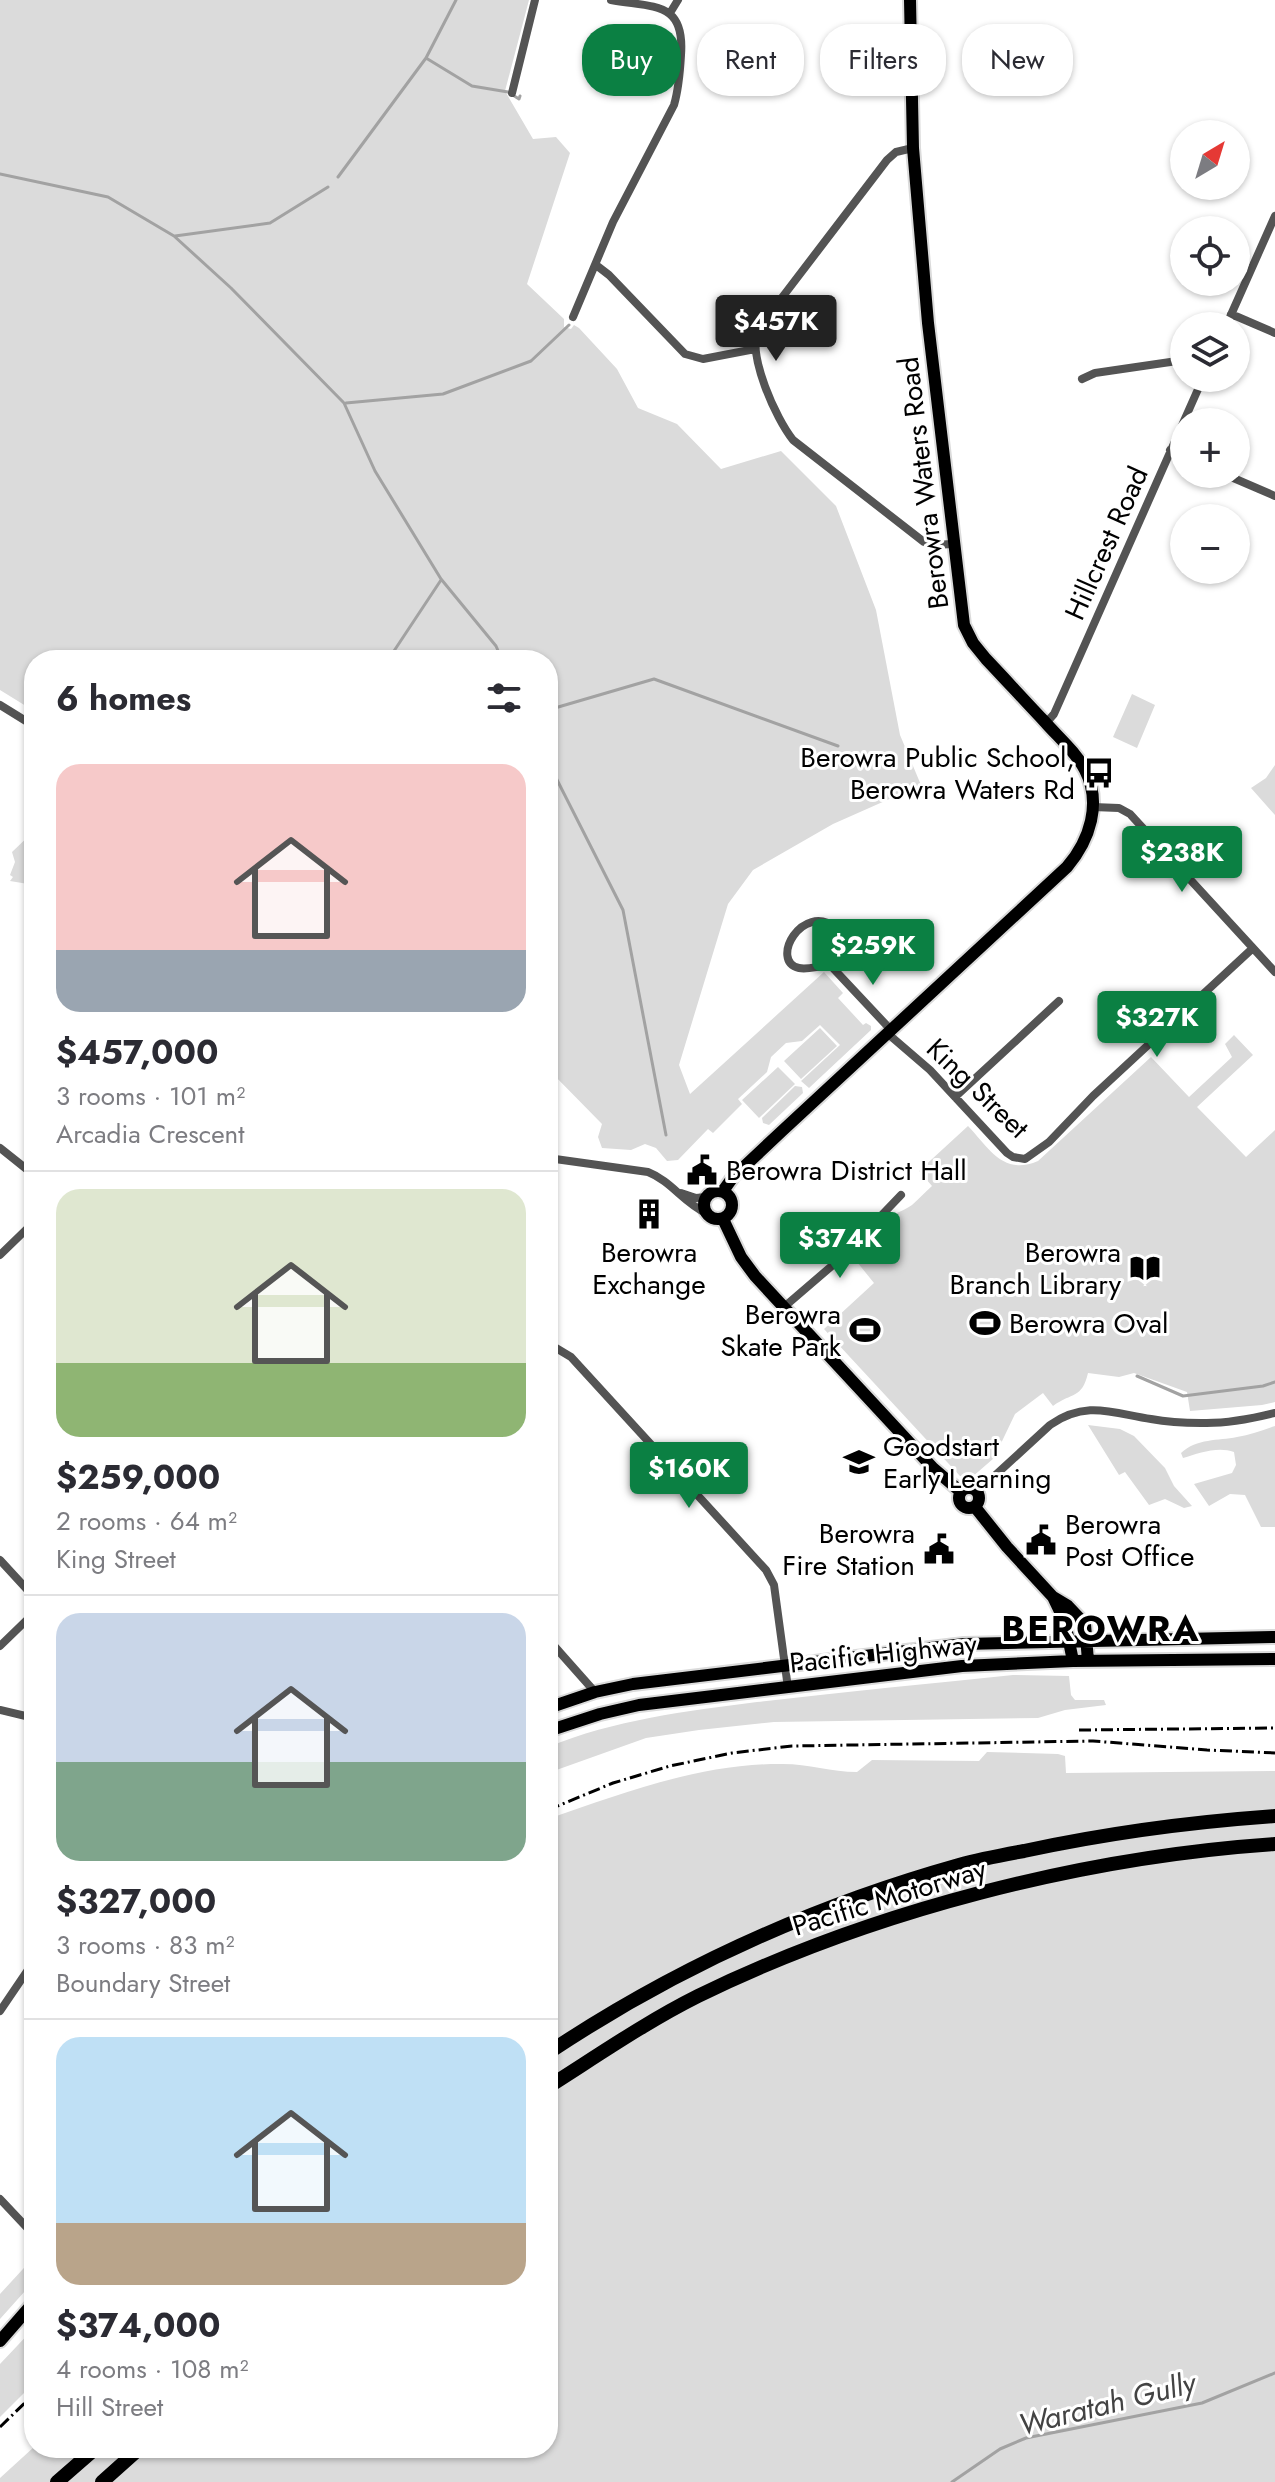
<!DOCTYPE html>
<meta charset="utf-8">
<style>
:root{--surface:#fff;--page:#f2f2f3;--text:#2b2b33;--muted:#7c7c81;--line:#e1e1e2;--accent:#0b8043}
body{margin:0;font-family:Jost,sans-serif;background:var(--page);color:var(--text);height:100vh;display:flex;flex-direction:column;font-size:30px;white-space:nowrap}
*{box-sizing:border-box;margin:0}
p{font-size:26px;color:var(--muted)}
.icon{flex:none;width:44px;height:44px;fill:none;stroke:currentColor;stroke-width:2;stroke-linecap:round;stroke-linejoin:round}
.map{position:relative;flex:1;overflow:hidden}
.panel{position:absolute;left:24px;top:650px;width:534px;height:1808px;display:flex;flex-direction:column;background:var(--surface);border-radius:32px;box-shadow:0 2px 6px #0004}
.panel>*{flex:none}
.hud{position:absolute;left:582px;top:24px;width:572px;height:72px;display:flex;gap:16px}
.needle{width:52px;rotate:38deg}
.tools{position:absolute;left:1170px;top:120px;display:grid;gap:16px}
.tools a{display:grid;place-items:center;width:80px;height:80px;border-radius:50%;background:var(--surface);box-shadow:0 2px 6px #0004;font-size:40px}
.price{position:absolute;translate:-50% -68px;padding:0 18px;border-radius:8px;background:var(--accent);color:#fff;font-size:26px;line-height:52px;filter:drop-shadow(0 2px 4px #0008)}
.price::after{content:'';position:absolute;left:50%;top:48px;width:24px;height:18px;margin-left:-12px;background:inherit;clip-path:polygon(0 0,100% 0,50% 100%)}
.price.on{background:#222;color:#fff}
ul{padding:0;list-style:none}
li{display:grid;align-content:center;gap:16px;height:424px;padding:0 32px}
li+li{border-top:2px solid var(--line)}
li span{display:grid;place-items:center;height:248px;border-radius:24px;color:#555}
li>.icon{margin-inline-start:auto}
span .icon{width:144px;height:144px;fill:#fffc;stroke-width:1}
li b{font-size:34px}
h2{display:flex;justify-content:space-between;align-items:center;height:96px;padding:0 32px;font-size:34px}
.chip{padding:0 28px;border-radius:32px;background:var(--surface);box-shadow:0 2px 6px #0004;font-size:28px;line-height:72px}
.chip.on{background:var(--accent);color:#fff}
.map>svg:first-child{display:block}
.green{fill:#dbdbdb}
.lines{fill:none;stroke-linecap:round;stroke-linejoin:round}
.stream{stroke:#a2a2a2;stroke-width:3}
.primary-casing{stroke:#dbdbdb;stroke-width:16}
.highway-casing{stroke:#dbdbdb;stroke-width:18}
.street{stroke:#545454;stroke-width:8}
.primary{stroke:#000;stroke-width:12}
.highway{stroke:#000;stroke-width:14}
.rail{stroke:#000;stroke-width:3;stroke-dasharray:12 4 2 4;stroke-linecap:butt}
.labels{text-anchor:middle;stroke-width:6;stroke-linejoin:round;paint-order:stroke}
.street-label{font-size:28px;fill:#000;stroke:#fff}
.poi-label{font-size:28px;fill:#000;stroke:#fff;text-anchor:end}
.water-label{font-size:30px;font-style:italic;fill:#434343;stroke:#fff}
.district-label{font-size:36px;font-weight:bold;letter-spacing:2px;fill:#000;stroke:#fff}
</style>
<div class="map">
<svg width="1275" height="2482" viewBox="0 0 1275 2482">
<rect width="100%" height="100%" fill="#fff"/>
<path class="green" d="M0,0H529L505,91L533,139L556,137L570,153L527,284L564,319V327L571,329L574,325L579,328L617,369L638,408L677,424L721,469L781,451L836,506L876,610L900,735L921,785L833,824L753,870L728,904L679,1065L690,1094L824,972L843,993L838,998L863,1025L866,1023L871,1026V1030L809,1088L801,1081L840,1045L820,1025L802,1041L786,1043L771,1057L767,1072L738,1099L742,1104L713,1133L708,1129L678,1160L667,1161L656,1148L645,1144L631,1150L602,1148L598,1137L602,1124L548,1069V660H34V711L0,690Z
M1132,694L1155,705L1137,748L1113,737Z
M1275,765V815L1251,788L1266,778Z
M34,831V885L10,881L13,877L10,875L15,862L12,852Z
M820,1028L837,1046L801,1079L784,1061Z
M1234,1035L1253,1055L1197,1107L1246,1157L1275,1130V1402L1262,1405L1190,1411L1187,1392L1134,1373L1119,1377L1088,1373C1082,1399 1072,1392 1053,1406L1043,1393L1015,1414L994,1458L971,1478L960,1476L824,1329L874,1283L857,1262L874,1245C872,1214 892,1219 912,1205C919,1199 925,1192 932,1186L919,1171L968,1126C989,1148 1003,1176 1038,1161L1151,1057L1189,1097L1232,1057L1225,1044Z
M778,1067L795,1084L759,1118L742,1100Z
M795,1086L802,1087L803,1093L769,1125L763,1123L762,1118Z
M1088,1425L1120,1429L1134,1436L1165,1468L1174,1486L1192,1506L1184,1508L1165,1499L1149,1505L1125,1472L1119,1475Z
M1275,1426V1527H1261L1245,1495L1230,1494L1209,1506L1194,1484L1232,1473L1236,1465L1234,1452C1218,1446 1199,1453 1183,1458L1181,1453C1197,1438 1218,1441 1237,1437C1250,1435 1263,1430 1275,1426Z
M1013,1675L1069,1676L1071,1695L1075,1700H1104L1106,1705L1065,1710L1038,1718L774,1722L699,1730L646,1738L548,1773V1747C614,1720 686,1711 757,1702C842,1692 928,1684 1013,1675Z
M987,1752L1058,1754L1065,1756L1066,1773L1275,1771V2482H0V2478L34,2447L548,2448V1819C623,1793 702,1763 783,1764C808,1764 832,1772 857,1772L872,1760L979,1761Z
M34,2257V2281L0,2319V2294Z
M34,2328V2383L0,2417V2364Z"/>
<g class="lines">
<path class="stream" d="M426,58L472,86L508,92L519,99L520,96
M0,174L108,197L174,236L231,288L344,403L375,471L441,579L496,646L502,660
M338,177L426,58L456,0
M175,236L270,223L328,187
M346,403L443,394L531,361L569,325
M388,660L441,580
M548,710L654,679L838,746
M548,762L623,910L666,1135
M1137,1376L1183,1396L1263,1386L1275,1382
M952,2482L1000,2449L1026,2438L1202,2403L1275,2373"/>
<g class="primary-casing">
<path id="primary" d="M704 1205a14 14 0 1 1 28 0a14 14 0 1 1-28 0Z
M723,1191L733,1177L782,1131L1067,867C1090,840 1102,803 1085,770C1076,752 1058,737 1045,722C1025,701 1006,680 986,659L973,643L964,625L928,323L913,148L910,0
M723,1219L741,1257L755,1276L933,1468L961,1492
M959 1498a10 10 0 1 1 20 0a10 10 0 1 1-20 0Z
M975,1507L1007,1547L1053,1597L1068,1606L1085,1624L1088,1661
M1053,1597L1065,1622L1073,1661
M548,1708L595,1692L633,1684L964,1644L1275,1637
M548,1731L600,1714L639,1705L962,1666L1073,1661L1275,1659
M0,2341L34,2302"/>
</g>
<g class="highway-casing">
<path id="highway" d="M548,2053C674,1969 813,1906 959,1865C980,1859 1002,1855 1024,1851C1107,1833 1190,1822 1275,1816
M548,2087C597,2056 646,2022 698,1996C872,1911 1082,1857 1275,1844
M57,2482L96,2448
M102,2482L140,2448"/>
</g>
<path class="street" d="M670,13L678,0
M512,93L535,0
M913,148L896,152L887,160L758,329C747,355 776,419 793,440L924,542L933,545L953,544
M596,265L609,275L685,354L703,359L755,349
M1231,314L1275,333
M573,317L613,222L674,105C679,88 680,72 681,55C685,1 654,8 611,0
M1226,326L1275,216
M1082,379L1095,373L1184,360
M1170,450L1184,456
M1224,474L1275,496
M0,705L34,726
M1046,723L1054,714L1203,378
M1093,807L1119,808L1130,814L1275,972
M831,966C821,965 809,970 799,968C769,962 802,901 836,928C842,940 830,952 831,966L891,1030
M887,1033L930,1070L1007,1153L1013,1157L1025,1159L1049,1142L1093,1096L1253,948
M955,1097L1059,1001
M0,1148L34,1175
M548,1158L648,1172C671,1181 684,1203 706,1213
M681,1193L696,1198L706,1197
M0,1255L34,1222
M784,1307L855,1246L865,1242L878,1219L901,1195
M548,1347L556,1348L571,1357L766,1570L774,1585L788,1688
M977,1492L1050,1425C1086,1400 1112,1413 1151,1419C1167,1422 1185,1423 1201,1423C1227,1424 1251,1419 1275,1413
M0,1560L34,1597
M548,1639L595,1692
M0,1646L34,1613
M0,1710L34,1718
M0,2011L34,1961
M0,2199L33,2234"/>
<use href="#primary" class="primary"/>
<use href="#highway" class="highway"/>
<path class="rail" d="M1079,1730L1275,1728
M548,1810L613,1783L670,1766L732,1753L792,1746L1093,1741L1207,1750L1275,1753
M0,2427L34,2394"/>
</g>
<defs>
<g id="bus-bare" transform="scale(2.4)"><path d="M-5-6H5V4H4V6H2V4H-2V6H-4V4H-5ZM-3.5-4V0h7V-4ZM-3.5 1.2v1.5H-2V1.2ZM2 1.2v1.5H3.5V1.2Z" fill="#000" stroke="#fff" stroke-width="2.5" paint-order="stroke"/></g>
<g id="civic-bare" transform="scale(2.4)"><path d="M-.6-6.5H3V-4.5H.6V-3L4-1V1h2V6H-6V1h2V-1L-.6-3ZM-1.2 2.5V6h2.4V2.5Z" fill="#000" stroke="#fff" stroke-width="2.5" paint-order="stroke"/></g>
<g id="building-bare" transform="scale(2.4)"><path d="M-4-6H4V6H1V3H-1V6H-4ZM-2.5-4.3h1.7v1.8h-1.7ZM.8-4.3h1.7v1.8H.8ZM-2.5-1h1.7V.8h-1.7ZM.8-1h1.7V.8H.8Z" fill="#000" stroke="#fff" stroke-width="2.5" paint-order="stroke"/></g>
<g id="library-bare" transform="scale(2.4)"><path d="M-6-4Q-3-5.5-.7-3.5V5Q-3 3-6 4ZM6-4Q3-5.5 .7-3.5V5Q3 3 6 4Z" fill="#000" stroke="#fff" stroke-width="2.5" paint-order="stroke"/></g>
<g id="stadium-bare" transform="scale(2.4)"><path d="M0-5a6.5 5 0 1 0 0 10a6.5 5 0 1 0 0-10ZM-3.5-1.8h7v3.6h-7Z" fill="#000" stroke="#fff" stroke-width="2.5" paint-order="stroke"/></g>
<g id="school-bare" transform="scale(2.4)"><path d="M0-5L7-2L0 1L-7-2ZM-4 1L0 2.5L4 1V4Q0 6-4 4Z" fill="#000" stroke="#fff" stroke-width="2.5" paint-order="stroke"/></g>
</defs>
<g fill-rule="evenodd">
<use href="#bus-bare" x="1099" y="773"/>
<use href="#civic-bare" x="702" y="1170"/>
<use href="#building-bare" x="649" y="1214"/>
<use href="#library-bare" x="1145" y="1268"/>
<use href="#stadium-bare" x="985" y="1323"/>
<use href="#stadium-bare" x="865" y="1330"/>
<use href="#school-bare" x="859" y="1462"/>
<use href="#civic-bare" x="1041" y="1540"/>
<use href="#civic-bare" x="939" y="1549"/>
</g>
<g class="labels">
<g class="street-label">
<text transform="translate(923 483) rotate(-97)" y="10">Berowra Waters Road</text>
<text transform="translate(1106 543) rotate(-66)" y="10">Hillcrest Road</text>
<text transform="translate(978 1088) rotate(44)" y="10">King Street</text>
<text transform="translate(883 1653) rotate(-6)" y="10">Pacific Highway</text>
<text transform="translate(889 1897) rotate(-17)" y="10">Pacific Motorway</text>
</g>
<g class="poi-label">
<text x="1075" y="767">Berowra Public School,<tspan x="1075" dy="32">Berowra Waters Rd</tspan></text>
<text x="726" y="1180" text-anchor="start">Berowra District Hall</text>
<text x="649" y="1262" text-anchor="middle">Berowra<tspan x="649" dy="32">Exchange</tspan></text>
<text x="1121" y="1262">Berowra<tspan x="1121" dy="32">Branch Library</tspan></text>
<text x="841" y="1324">Berowra<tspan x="841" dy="32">Skate Park</tspan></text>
<text x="1009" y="1333" text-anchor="start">Berowra Oval</text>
<text x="883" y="1456" text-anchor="start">Goodstart<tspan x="883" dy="32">Early Learning</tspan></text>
<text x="1065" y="1534" text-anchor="start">Berowra<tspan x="1065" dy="32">Post Office</tspan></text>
<text x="915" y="1543">Berowra<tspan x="915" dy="32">Fire Station</tspan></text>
</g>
<g class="water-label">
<text transform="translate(1107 2404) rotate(-14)" y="10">Waratah Gully</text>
</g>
<g class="district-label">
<text x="1101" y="1641">BEROWRA</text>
</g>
</g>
</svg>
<div class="tools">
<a><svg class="needle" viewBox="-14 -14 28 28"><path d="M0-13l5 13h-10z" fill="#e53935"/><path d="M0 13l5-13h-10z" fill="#7c7c81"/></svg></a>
<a><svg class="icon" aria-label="locate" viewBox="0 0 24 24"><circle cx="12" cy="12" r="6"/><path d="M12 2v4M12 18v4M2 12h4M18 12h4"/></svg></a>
<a><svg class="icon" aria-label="layers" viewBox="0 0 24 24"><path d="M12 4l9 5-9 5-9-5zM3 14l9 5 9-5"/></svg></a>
<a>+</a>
<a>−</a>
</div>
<b class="price on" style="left:776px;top:363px">$457K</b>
<b class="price" style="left:1182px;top:894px">$238K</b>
<b class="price" style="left:873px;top:987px">$259K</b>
<b class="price" style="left:1157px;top:1059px">$327K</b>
<b class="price" style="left:840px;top:1280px">$374K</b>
<b class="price" style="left:689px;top:1510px">$160K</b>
<div class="hud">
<a class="chip on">Buy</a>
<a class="chip">Rent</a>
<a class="chip">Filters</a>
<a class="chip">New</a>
</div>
<section class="panel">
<h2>6 homes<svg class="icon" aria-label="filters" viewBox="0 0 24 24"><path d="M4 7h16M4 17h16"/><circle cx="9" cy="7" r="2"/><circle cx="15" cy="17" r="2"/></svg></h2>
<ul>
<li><span style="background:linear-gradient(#f6c9c9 75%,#9aa5b1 0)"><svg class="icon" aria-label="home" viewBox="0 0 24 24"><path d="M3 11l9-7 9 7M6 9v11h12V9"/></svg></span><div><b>$457,000</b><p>3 rooms · 101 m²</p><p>Arcadia Crescent</p></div></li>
<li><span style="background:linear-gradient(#dfe7d0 70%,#8fb573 0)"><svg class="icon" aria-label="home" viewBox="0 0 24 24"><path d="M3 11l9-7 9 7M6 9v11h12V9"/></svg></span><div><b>$259,000</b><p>2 rooms · 64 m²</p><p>King Street</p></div></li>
<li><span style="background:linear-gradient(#c9d6e8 60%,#7fa58c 0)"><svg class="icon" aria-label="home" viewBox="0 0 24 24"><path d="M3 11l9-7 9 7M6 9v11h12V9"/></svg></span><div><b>$327,000</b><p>3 rooms · 83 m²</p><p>Boundary Street</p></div></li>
<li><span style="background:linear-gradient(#bfe0f5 75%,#b9a48a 0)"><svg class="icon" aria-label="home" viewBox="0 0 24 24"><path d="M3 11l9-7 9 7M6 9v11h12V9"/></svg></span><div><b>$374,000</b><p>4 rooms · 108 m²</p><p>Hill Street</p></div></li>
</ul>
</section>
</div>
